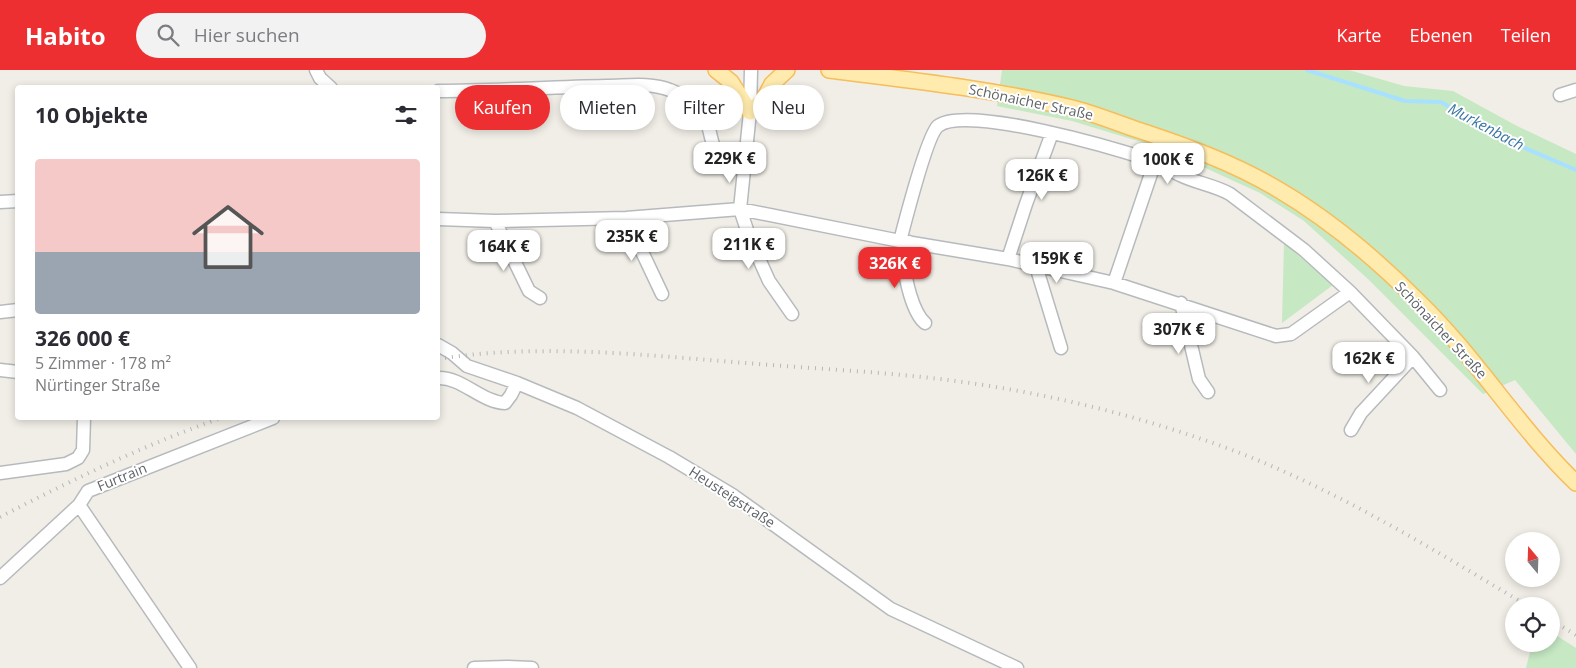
<!DOCTYPE html>
<html lang="de">
<meta charset="utf-8">
<style>
:root{--surface:#fff;--page:#f2f2f3;--text:#2b2b33;--muted:#7c7c81;--accent:#ee2f31}
body{margin:0;font-family:"Open Sans",sans-serif;background:var(--page);color:var(--text);height:100vh;display:flex;flex-direction:column;font-size:19px;white-space:nowrap}
*{box-sizing:border-box;margin:0}
p{font-size:16px;color:var(--muted)}
.icon{flex:none;width:28px;height:28px;fill:none;stroke:currentColor;stroke-width:2;stroke-linecap:round;stroke-linejoin:round}
.map{position:relative;flex:1;overflow:hidden}
.panel{position:absolute;left:15px;top:15px;width:425px;height:335px;display:flex;flex-direction:column;background:var(--surface);border-radius:5px;box-shadow:0 2px 8px #0003}
.panel>*{flex:none}
.guide{position:absolute;left:455px;top:15px;width:475px;height:45px;display:flex;gap:10px}
.needle{width:32px;rotate:341deg}
.buttons{position:absolute;left:1505px;top:462px;display:grid;gap:10px}
.buttons a{display:grid;place-items:center;width:55px;height:55px;border-radius:50%;background:var(--surface);box-shadow:0 2px 8px #0003;font-size:25px}
.price{position:absolute;translate:-50% -42px;padding:0 11px;border-radius:10px;background:#fff;color:#222;font-size:16px;line-height:32px;filter:drop-shadow(0 1px 2px #0008)}
.price::after{content:'';position:absolute;left:50%;top:30px;width:15px;height:11px;margin-left:-8px;background:inherit;clip-path:polygon(0 0,100% 0,50% 100%)}
.price.current{background:var(--accent);color:#fff}
ul{padding:0;list-style:none}
li{display:grid;align-content:center;gap:10px;height:265px;padding:0 20px}
li span{display:grid;place-items:center;height:155px;border-radius:5px;color:#555}
li>.icon{margin-inline-start:auto}
span .icon{width:90px;height:90px;fill:#fffc;stroke-width:1}
li b{font-size:21px}
h2{display:flex;justify-content:space-between;align-items:center;height:60px;padding:0 20px;font-size:21px}
.tag{padding:0 18px;border-radius:22px;background:var(--surface);box-shadow:0 2px 8px #0003;font-size:18px;line-height:45px}
.tag.current{background:var(--accent);color:#fff}
header{display:flex;align-items:center;gap:30px;box-sizing:border-box;height:70px;padding:0 25px;background:var(--accent);color:#fff}
header strong{font-size:24px}
nav{display:flex;gap:28px;margin-inline-start:auto;font-size:18px}
.search{width:350px;height:45px;background:var(--page);display:flex;align-items:center;gap:12px;box-sizing:border-box;padding:0 18px;border-radius:28px;color:var(--muted);font-size:19px}
.map>svg:first-child{display:block}
.green{fill:#c6e8c3}
.lines{fill:none;stroke-linecap:round;stroke-linejoin:round}
.stream{stroke:#a8e1ff;stroke-width:4}
.minor-casing{stroke:#b7babd;stroke-width:15}
.major-casing{stroke:#f6bd5b;stroke-width:18}
.minor{stroke:#fff;stroke-width:12}
.major{stroke:#ffebad;stroke-width:15}
.rail{stroke:#b5b6b7;stroke-width:4;stroke-dasharray:1 6;stroke-linecap:butt}
.labels{text-anchor:middle;stroke-width:4;stroke-linejoin:round;paint-order:stroke}
.street-label{font-size:14px;fill:#5e6367;stroke:#fff}
.water-label{font-size:15px;font-style:italic;fill:#3b77a3;stroke:#fff}
</style>
<header>
<strong>Habito</strong>
<div class="search"><svg class="icon" aria-label="search" viewBox="0 0 24 24"><circle cx="10" cy="10" r="6"/><path d="M15 15l6 6"/></svg>Hier suchen</div>
<nav><a>Karte</a><a>Ebenen</a><a>Teilen</a></nav>
</header>
<div class="map">
<svg width="1576" height="598" viewBox="0 0 1576 598">
<rect width="100%" height="100%" fill="#f1eee7"/>
<path class="green" d="M1002,0H1349L1404,16L1453,21L1517,56L1576,84V384L1515,310L1483,324L1369,210L1304,151L1260,123L1164,79L1072,51L997,36Z
M1284,173L1333,215L1282,253Z
M1551,562L1576,578V598H1526L1532,574H1551Z"/>
<g class="lines">
<path class="stream" d="M1307,0L1405,31L1441,32L1506,70L1576,100"/>
<g class="minor-casing">
<path id="minor" d="M316,0L320,8L331,18
M751,0L750,42L740,139L750,169L769,211L792,244
M438,21C494,21 549,17 606,16C626,16 650,12 670,20C689,27 702,41 709,59C711,66 712,75 716,81C723,92 735,93 746,94
M1560,25L1576,20
M0,132L18,131
M626,148L662,224
M438,149L495,151L626,148L740,139L900,171L1008,189L1114,213L1276,266L1291,264L1350,222
M495,151L529,221L540,228
M900,171C905,152 927,65 938,56C966,34 1117,79 1153,91C1163,94 1171,101 1180,105C1196,113 1214,115 1230,124L1304,180L1350,222L1413,287L1440,320
M909,172C908,179 905,186 905,192C904,208 913,243 925,253
M1008,189L1026,134L1052,63
M1036,196L1061,278
M1114,213L1155,92
M1181,233L1199,309L1208,322
M0,242L18,240
M438,275L452,283L467,296L517,313L577,338L669,387L734,426L891,539L1017,598
M0,300L18,302
M438,308C462,307 481,332 505,333L511,325L517,313
M1351,360L1361,343L1413,287
M0,403L66,394L78,388L83,380L84,348
M79,435L190,598
M0,508L79,435L88,421L273,348
M474,598L507,597L532,598"/>
</g>
<g class="major-casing">
<path id="major" d="M716,0L731,12L750,42L764,29L772,14L787,0
M829,0C910,10 992,19 1072,38C1093,43 1114,52 1135,59C1184,75 1234,93 1279,120C1330,150 1376,189 1418,231C1476,287 1518,357 1576,413"/>
</g>
<use href="#minor" class="minor"/>
<use href="#major" class="major"/>
<path class="rail" d="M438,289C540,273 643,285 746,293C818,299 891,302 963,312C1057,325 1151,349 1240,383C1342,423 1434,480 1528,536
M0,447C72,410 144,375 221,348
M1551,550L1576,565"/>
</g>
<g class="labels">
<g class="street-label">
<text transform="translate(1031 32) rotate(12)" y="5">Schönaicher Straße</text>
<text transform="translate(1441 260) rotate(47)" y="5">Schönaicher Straße</text>
<text transform="translate(122 407) rotate(-22)" y="5">Furtrain</text>
<text transform="translate(732 427) rotate(33)" y="5">Heusteigstraße</text>
</g>
<g class="water-label">
<text transform="translate(1486 57) rotate(28)" y="5">Murkenbach</text>
</g>
</g>
</svg>
<div class="buttons">
<a><svg class="needle" viewBox="-14 -14 28 28"><path d="M0-13l5 13h-10z" fill="#e53935"/><path d="M0 13l5-13h-10z" fill="#7c7c81"/></svg></a>
<a><svg class="icon" aria-label="locate" viewBox="0 0 24 24"><circle cx="12" cy="12" r="6"/><path d="M12 2v4M12 18v4M2 12h4M18 12h4"/></svg></a>
</div>
<b class="price" style="left:730px;top:114px">229K €</b>
<b class="price" style="left:1168px;top:115px">100K €</b>
<b class="price" style="left:1042px;top:131px">126K €</b>
<b class="price" style="left:632px;top:192px">235K €</b>
<b class="price" style="left:749px;top:200px">211K €</b>
<b class="price" style="left:504px;top:202px">164K €</b>
<b class="price" style="left:1057px;top:214px">159K €</b>
<b class="price current" style="left:895px;top:219px">326K €</b>
<b class="price" style="left:1179px;top:285px">307K €</b>
<b class="price" style="left:1369px;top:314px">162K €</b>
<div class="guide">
<a class="tag current">Kaufen</a>
<a class="tag">Mieten</a>
<a class="tag">Filter</a>
<a class="tag">Neu</a>
</div>
<section class="panel">
<h2>10 Objekte<svg class="icon" aria-label="filters" viewBox="0 0 24 24"><path d="M4 7h16M4 17h16"/><circle cx="9" cy="7" r="2"/><circle cx="15" cy="17" r="2"/></svg></h2>
<ul>
<li><span style="background:linear-gradient(#f6c9c9 60%,#9aa5b1 0)"><svg class="icon" aria-label="home" viewBox="0 0 24 24"><path d="M3 11l9-7 9 7M6 9v11h12V9"/></svg></span><div><b>326 000 €</b><p>5 Zimmer · 178 m²</p><p>Nürtinger Straße</p></div></li>
</ul>
</section>
</div>
